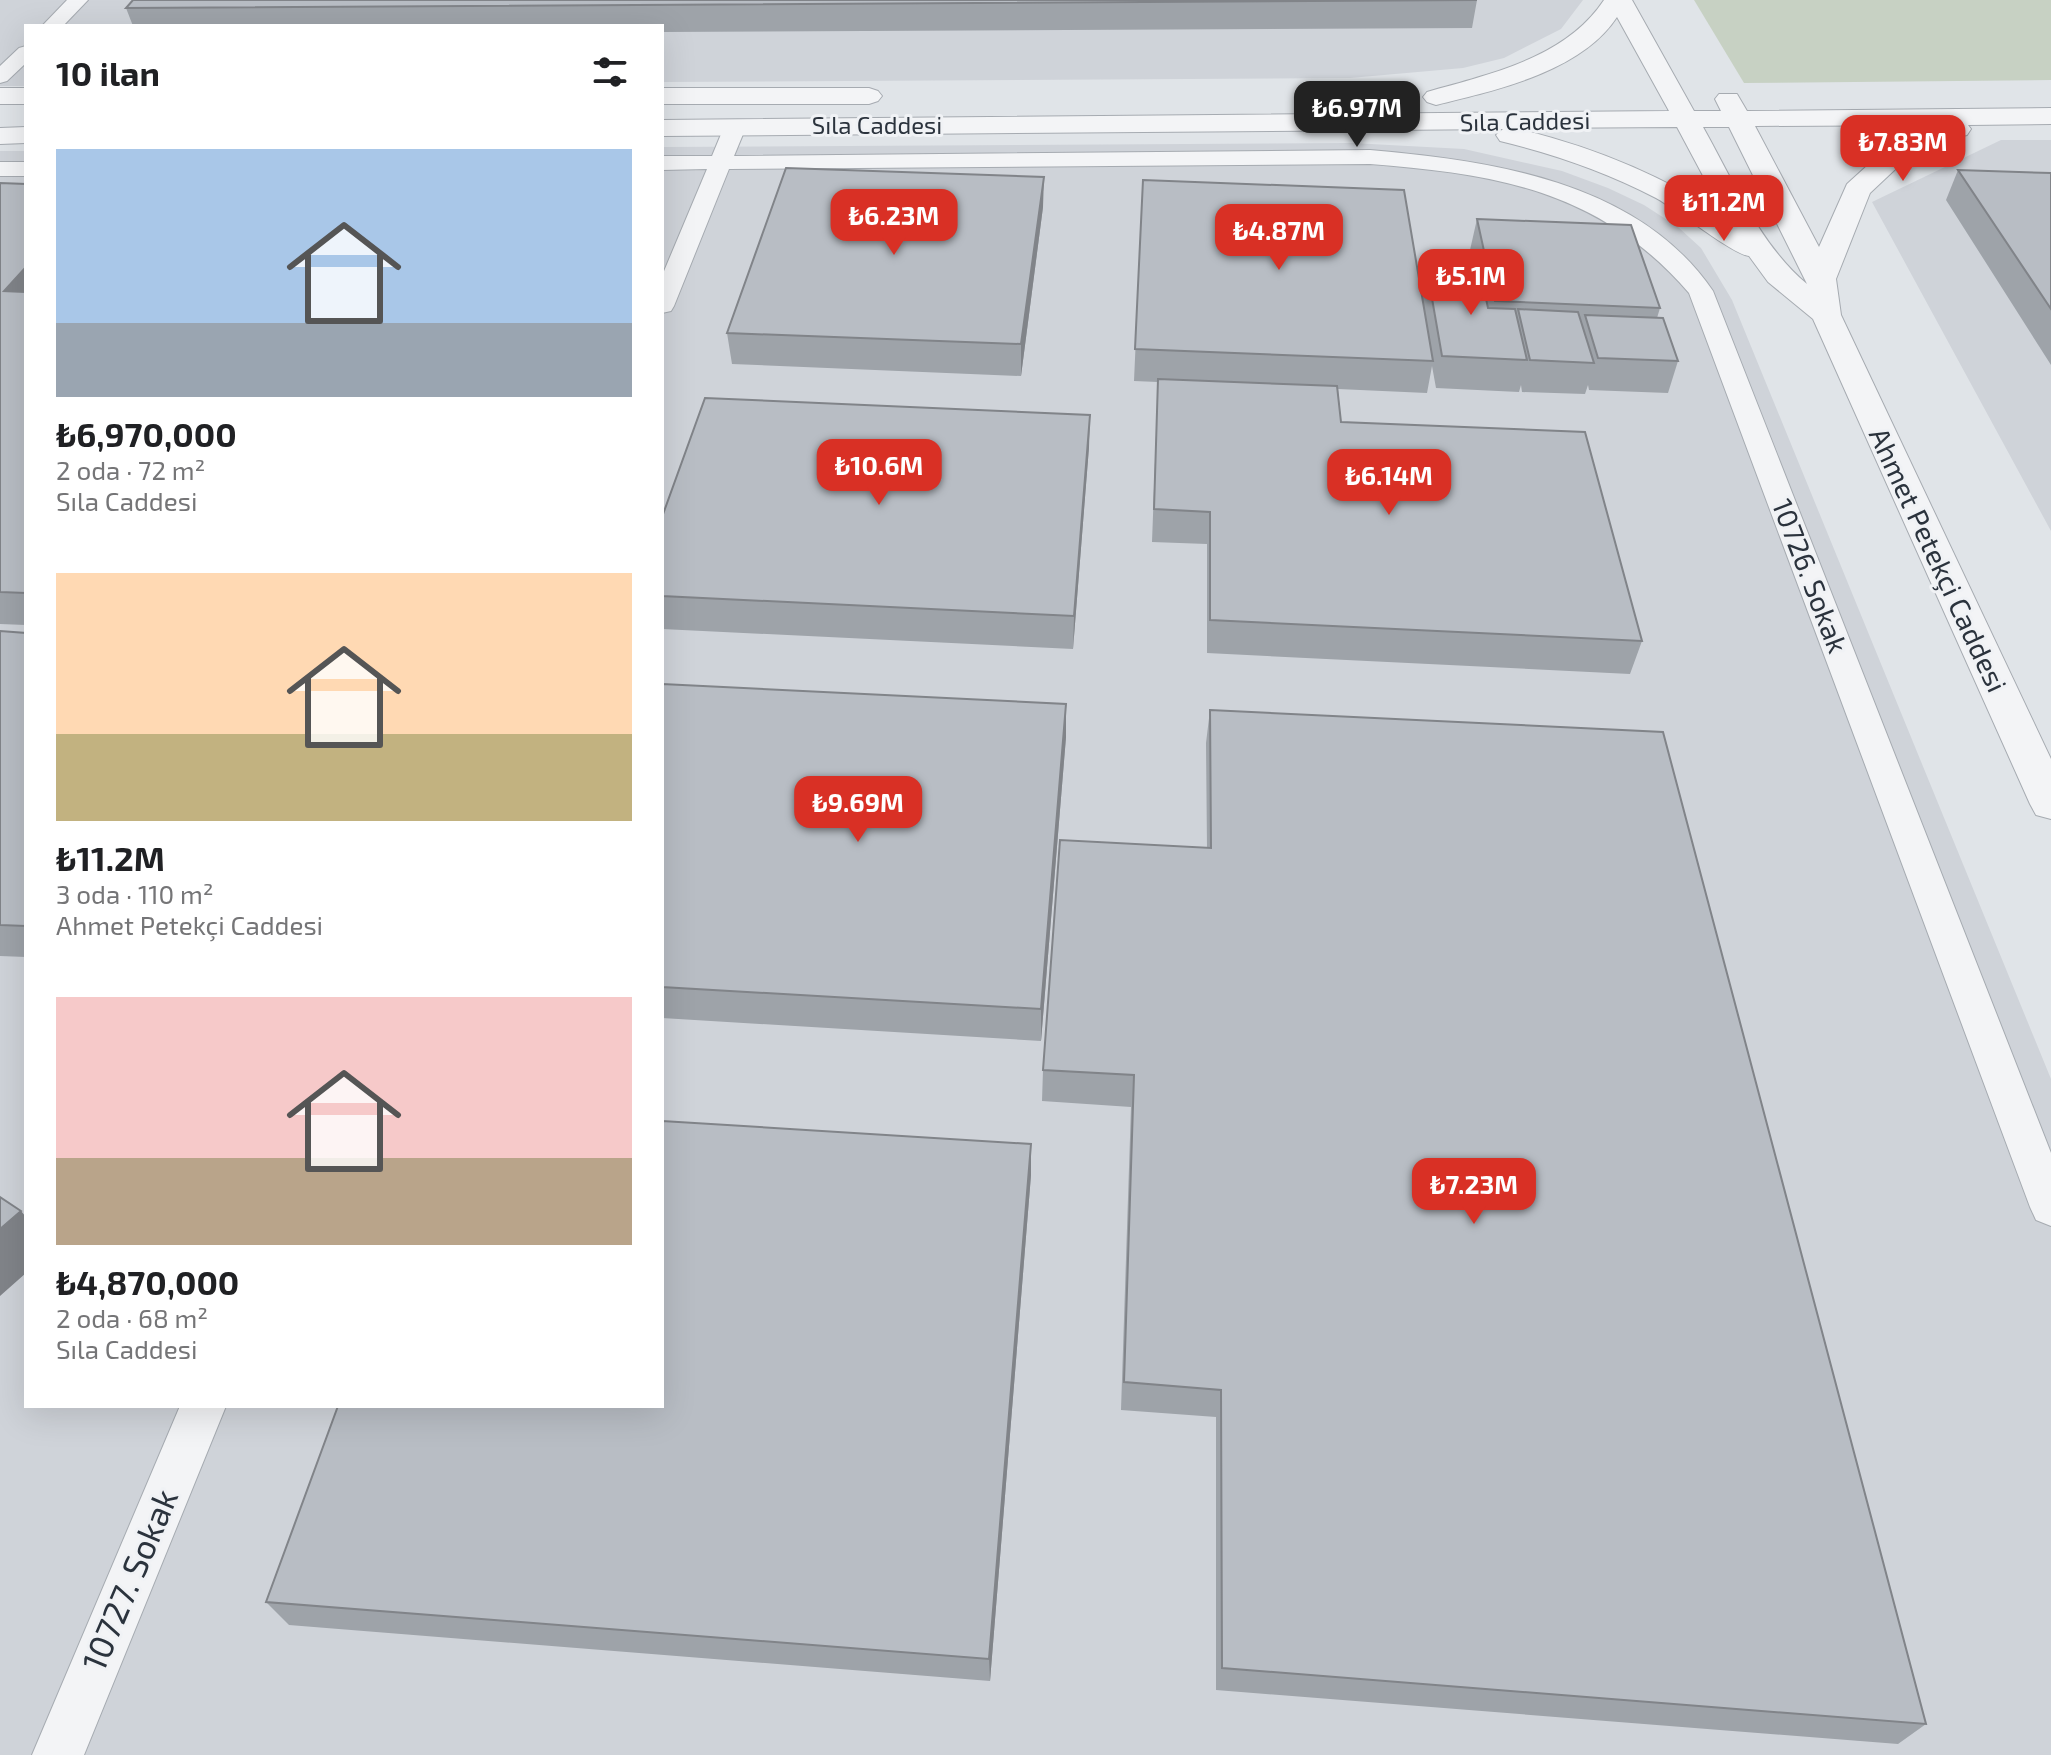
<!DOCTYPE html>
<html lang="tr">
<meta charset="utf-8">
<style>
:root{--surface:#fff;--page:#f6f6f6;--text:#202124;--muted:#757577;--accent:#d93025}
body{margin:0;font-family:"Exo 2",sans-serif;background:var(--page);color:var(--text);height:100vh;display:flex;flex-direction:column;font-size:30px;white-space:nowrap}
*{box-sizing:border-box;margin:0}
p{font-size:26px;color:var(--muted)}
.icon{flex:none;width:44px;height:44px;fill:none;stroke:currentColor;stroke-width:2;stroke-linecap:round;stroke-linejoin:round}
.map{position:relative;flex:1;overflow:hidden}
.panel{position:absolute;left:24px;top:24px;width:640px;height:1384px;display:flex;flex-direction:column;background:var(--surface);border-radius:0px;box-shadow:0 8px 32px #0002}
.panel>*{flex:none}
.price{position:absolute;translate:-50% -68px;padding:0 18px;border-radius:16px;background:var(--accent);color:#fff;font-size:26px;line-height:52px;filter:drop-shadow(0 2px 4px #0008)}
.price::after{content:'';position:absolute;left:50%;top:48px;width:24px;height:18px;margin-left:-12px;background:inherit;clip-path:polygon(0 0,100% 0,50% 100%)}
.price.active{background:#222;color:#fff}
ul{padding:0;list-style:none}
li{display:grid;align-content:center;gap:16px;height:424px;padding:0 32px}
li span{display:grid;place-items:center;height:248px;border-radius:0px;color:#555}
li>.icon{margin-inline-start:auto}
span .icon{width:144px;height:144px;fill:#fffc;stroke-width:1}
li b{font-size:34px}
h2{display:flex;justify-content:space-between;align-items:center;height:96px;padding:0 32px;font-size:34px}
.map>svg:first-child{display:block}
.built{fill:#cfd3d9}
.green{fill:#c7d1c3}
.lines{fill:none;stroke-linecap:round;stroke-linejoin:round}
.service-casing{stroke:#a6abb1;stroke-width:2}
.tertiary-casing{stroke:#a6abb1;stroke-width:2}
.service{fill:#f3f4f6;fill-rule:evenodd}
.tertiary{fill:#f3f4f6;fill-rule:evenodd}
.wall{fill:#9ea3a9}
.shaded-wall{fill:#818489}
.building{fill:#b8bdc4;stroke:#818489;stroke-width:2}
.labels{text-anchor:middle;stroke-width:6;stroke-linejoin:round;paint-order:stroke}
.far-street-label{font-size:24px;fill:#2b333d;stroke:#f0f2f5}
.street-label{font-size:28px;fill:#2b333d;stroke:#f0f2f5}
.near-street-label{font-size:34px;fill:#2b333d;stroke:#f0f2f5}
</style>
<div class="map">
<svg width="2051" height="1755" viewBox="0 0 2051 1755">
<rect width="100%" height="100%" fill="#e0e4e8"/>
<path class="built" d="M0,0H1583L1561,29L1504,58L1463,68L1350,78L662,82V26H26V86H0Z
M2001,140H2051V531L1872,202Z
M1352,143L1464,149L1562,171L1608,188L1644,205L1678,227L1701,248L1732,300L2051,1079V1755H0V151H26V1406H662V147Z"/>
<path class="green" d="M1694,0H2051V80L1744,83Z"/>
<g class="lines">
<g class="service-casing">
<path id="service" d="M67,0H88L63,26H42Z
M26,46V63L7,81L0,83V66L19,48Z
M735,121L746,127L734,156L1370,150C1493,161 1638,181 1713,291L2051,1153V1226L2036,1220L2030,1207L1689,293C1601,191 1498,174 1370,164L729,169L674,306L671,311L662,313V276L707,169L662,170V156H712L724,127Z
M0,162H26V176H0Z
M180,1406H226L84,1755H32Z"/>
</g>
<g class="tertiary-casing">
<path id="tertiary" d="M1604,0H1632L1694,111H1721L1715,99L1719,94H1737L1747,111L2051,108V124L1968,125L1971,129L1967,135L1920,146L1870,193L1836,279L1841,315L2051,759V819L2036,815L2030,804L1813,319L1768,282L1749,256C1732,254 1678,210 1656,198C1606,172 1554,154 1500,141L1496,135L1503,129L662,136V120L1669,111L1617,17C1581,72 1496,90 1436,105L1427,102L1423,97L1427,92C1490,74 1566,58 1604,0ZM1942,125L1902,134L1847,184L1819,247L1755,126ZM1677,127L1725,217C1661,174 1590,146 1515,128ZM1703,127H1729L1807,284C1759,244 1733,180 1703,127Z
M0,88H26V104H0Z
M662,88H869L878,91L882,96L878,101L869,104H662Z
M26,127V143L0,144V128Z"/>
</g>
<use href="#service" class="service"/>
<use href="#tertiary" class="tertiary"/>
</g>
<path class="wall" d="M1477,0L1472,28L662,32V26H133L126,8Z
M1958,170L2051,173V365L1946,200Z
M1143,180L1421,291L1426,264L1474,266L1470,250L1477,219L1660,308L1657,318L1678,361L1668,393L1589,390L1588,385L1585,394L1522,392L1521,385L1519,392L1436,388L1432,366L1427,393L1338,389L1341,422L1642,641L1630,674L1207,653V544L1152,542L1158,382L1134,381Z
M0,183L26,184V625L0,624Z
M1043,207L1021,376L732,364L727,333Z
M1089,447L1073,649L662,629V517Z
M0,631L26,633V957L0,956Z
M662,684L1066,737L1041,1041L662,1018Z
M1210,710L1926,1724L1898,1744L1216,1690V1417L1121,1410L1131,1107L1042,1101L1043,1070L1207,848L1206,743Z
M1031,1144V1175L990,1681L289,1625L266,1602Z"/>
<path class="shaded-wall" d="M1044,177L1043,207L1021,376V344Z
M26,267V314L4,291Z
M1090,415L1089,447L1073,649L1074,616Z
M1066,704V737L1041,1041V1009Z
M1031,1144V1175L990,1681L989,1659Z
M21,1211L26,1217V1273L0,1296V1229Z"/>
<path class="building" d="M133,0H1477L126,8Z
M786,168L1044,177L1021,344L727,333Z
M1958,170L2051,173V309Z
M1143,180L1404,190L1433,361L1135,349Z
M0,183L26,184V267L4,291L26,292V593L0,592Z
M1477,219L1631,225L1660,308L1495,301Z
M1426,264L1479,266L1488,308L1515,309L1527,360L1442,356Z
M1518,309L1578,312L1594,363L1530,360Z
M1585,315L1663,318L1678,361L1598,358Z
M1158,379L1337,386L1341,422L1585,432L1642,641L1210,620V512L1154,509Z
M705,398L1090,415L1074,616L662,596V517Z
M0,631L26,633V926L0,925Z
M662,684L1066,704L1041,1009L662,987Z
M1210,710L1663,732L1926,1724L1222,1668L1221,1390L1124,1382L1134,1075L1043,1070L1060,840L1211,848Z
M662,1121L1031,1144L989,1659L266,1602L338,1406H662Z
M0,1197L21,1211L0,1229Z"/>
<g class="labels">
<g class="far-street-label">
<text transform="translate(1525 122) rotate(-1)" y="8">Sıla Caddesi</text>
<text x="877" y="134">Sıla Caddesi</text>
</g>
<g class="street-label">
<text transform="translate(1938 560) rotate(65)" y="10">Ahmet Petekçi Caddesi</text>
<text transform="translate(1810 576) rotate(69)" y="10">10726. Sokak</text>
</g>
<g class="near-street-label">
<text transform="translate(130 1580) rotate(-67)" y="12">10727. Sokak</text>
</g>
</g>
</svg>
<b class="price active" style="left:1357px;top:149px">₺6.97M</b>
<b class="price" style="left:1903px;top:183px">₺7.83M</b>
<b class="price" style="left:1724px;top:243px">₺11.2M</b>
<b class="price" style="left:894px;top:257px">₺6.23M</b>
<b class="price" style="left:1279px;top:272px">₺4.87M</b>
<b class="price" style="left:1471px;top:317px">₺5.1M</b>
<b class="price" style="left:879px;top:507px">₺10.6M</b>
<b class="price" style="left:1389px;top:517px">₺6.14M</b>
<b class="price" style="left:858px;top:844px">₺9.69M</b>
<b class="price" style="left:1474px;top:1226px">₺7.23M</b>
<section class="panel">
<h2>10 ilan<svg class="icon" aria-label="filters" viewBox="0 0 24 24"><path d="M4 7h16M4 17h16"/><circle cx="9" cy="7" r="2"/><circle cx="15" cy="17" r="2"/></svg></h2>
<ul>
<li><span style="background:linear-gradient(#a9c7e8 70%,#9aa5b1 0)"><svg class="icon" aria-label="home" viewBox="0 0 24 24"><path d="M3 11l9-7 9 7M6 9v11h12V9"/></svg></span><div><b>₺6,970,000</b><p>2 oda · 72 m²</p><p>Sıla Caddesi</p></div></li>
<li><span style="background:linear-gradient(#ffd9b3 65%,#c2b280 0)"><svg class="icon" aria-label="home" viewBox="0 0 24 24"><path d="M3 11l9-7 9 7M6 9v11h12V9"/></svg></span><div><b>₺11.2M</b><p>3 oda · 110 m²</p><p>Ahmet Petekçi Caddesi</p></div></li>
<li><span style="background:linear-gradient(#f6c9c9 65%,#b9a48a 0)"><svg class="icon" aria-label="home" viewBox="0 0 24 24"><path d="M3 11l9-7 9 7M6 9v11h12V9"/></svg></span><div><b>₺4,870,000</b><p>2 oda · 68 m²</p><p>Sıla Caddesi</p></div></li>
</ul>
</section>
</div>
